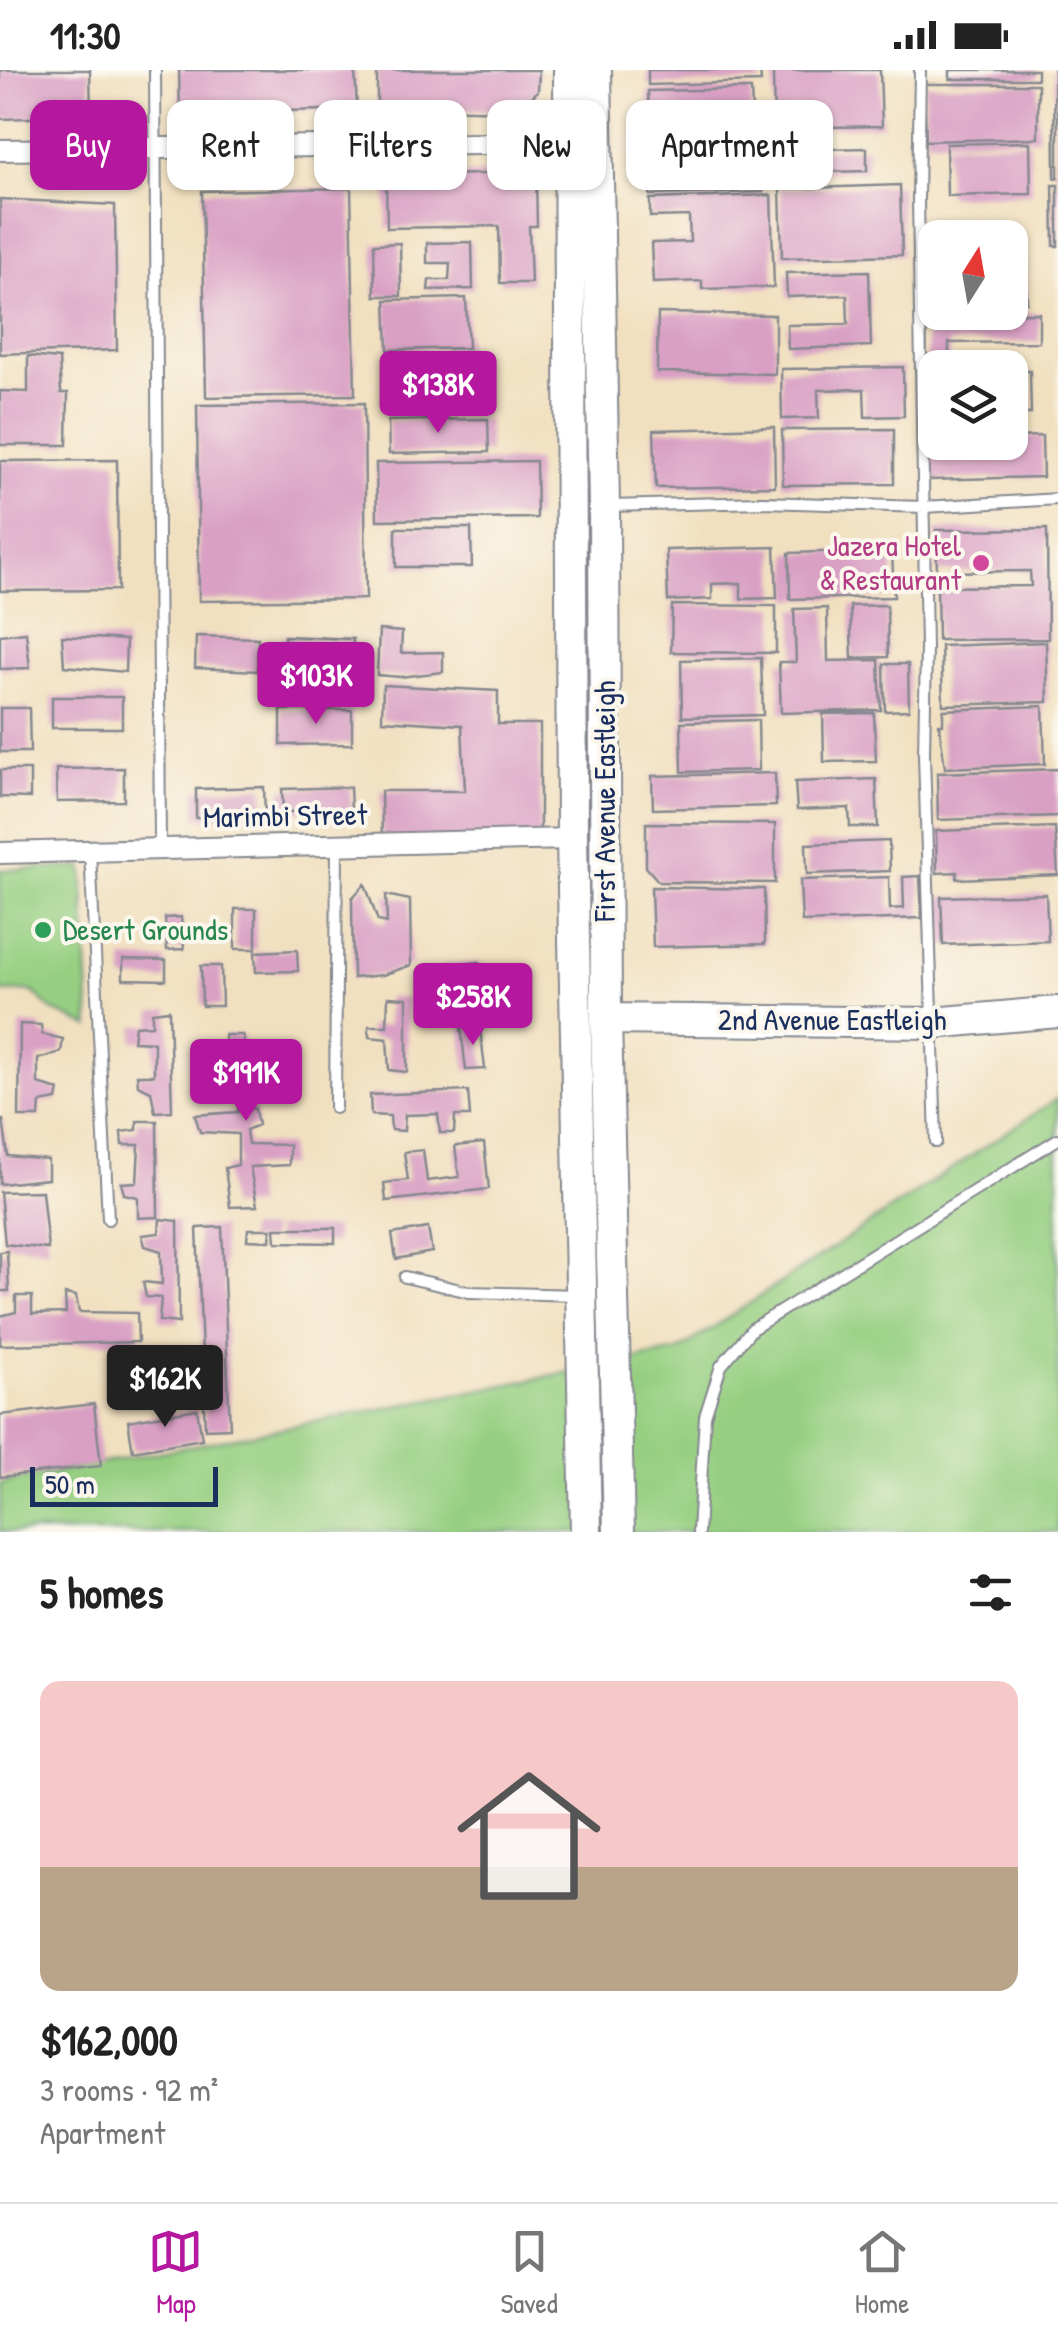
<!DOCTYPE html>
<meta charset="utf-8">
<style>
:root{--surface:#fff;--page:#f6f6f6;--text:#222;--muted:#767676;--line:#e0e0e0;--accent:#b5179e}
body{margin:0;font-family:"Patrick Hand",sans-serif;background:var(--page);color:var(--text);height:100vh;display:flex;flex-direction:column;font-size:38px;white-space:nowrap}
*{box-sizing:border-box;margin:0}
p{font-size:32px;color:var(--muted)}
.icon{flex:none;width:55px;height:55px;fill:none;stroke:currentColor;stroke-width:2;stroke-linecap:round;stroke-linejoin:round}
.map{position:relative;height:1462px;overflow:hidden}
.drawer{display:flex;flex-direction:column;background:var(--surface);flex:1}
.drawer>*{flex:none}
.banner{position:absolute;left:30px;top:30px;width:1000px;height:90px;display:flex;gap:20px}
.needle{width:65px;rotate:11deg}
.controls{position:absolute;left:918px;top:150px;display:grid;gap:20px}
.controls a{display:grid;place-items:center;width:110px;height:110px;border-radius:20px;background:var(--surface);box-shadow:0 2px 8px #0004;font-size:50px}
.scale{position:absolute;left:30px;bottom:25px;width:188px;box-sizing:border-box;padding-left:10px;border:5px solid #1b2f5e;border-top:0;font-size:28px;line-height:35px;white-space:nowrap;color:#1b2f5e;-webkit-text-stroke:8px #fbf7ec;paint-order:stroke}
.price{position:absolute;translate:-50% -85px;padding:0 22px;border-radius:10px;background:var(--accent);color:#fff;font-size:32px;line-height:65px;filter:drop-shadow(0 2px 5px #0008)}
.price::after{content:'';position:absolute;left:50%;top:60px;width:30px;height:22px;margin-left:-15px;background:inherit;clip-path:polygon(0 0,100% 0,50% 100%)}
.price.active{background:#222;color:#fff}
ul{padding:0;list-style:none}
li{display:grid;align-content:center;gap:20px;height:530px;padding:0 40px}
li+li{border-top:2px solid var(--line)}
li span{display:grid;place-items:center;height:310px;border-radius:20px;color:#555}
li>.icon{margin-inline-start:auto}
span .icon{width:180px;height:180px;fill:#fffc;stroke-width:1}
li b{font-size:42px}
h2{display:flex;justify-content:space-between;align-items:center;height:120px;padding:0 40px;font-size:42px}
.tag{padding:0 35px;border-radius:20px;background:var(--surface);box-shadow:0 2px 8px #0004;font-size:35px;line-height:90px}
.tag.active{background:var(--accent);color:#fff}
.status{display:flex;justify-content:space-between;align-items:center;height:70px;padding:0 50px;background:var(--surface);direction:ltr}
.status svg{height:28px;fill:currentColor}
.tabs{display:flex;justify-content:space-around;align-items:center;height:140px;border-top:2px solid var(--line);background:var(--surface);font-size:28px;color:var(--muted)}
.tabs a{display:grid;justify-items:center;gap:5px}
.tabs .active{color:var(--accent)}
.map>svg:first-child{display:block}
.green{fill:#96cf81;stroke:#587f70;stroke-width:2.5}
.building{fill:#d9a0c4}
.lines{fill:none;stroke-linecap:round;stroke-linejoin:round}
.lane-casing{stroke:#86888f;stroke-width:14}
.street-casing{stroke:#86888f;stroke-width:24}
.secondary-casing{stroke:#86888f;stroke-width:34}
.lane{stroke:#fff;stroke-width:10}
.street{stroke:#fff;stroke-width:20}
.secondary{stroke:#fff;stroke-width:30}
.hotel-dot{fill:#d1479c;stroke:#fbf7ec;stroke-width:4}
.leisure-dot{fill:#2e9e5b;stroke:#fbf7ec;stroke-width:4}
.labels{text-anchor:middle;stroke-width:8;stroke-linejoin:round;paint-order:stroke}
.hotel-label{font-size:30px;fill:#b23c85;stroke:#fbf7ec;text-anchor:end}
.street-label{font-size:30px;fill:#1b2f5e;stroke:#fbf7ec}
.leisure-label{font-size:30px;fill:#27864d;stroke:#fbf7ec;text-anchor:start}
</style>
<div class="status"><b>11:30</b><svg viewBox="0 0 49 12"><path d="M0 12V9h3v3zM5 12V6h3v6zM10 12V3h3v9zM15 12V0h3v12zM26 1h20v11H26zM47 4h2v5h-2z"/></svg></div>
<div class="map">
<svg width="1058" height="1462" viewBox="0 0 1058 1462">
<rect width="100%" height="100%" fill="#fbf7ec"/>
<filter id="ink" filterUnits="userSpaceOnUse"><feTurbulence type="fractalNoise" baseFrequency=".01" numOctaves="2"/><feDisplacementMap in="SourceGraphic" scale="20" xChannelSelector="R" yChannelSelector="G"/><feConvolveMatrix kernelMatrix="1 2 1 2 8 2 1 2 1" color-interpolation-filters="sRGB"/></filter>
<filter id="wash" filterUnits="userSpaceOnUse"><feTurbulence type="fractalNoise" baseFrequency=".0048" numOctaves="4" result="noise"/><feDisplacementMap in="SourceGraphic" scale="40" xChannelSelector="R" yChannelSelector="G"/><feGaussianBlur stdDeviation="2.25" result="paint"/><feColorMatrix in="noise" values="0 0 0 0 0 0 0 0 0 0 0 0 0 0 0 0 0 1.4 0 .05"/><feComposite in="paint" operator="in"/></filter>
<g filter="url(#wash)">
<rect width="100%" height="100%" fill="#f1e0c0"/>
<path class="green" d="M83,797L90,957L53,941L32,921L0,922V800Z
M1058,1028V1462H0V1413L678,1281Z"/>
<g id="blocks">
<path class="building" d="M0,0H90L91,46L0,49Z
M179,0H355L357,39L180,44Z
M377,0H539L538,21L517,41L377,38Z
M648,0H760L761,12L648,15Z
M810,0H880L882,56L774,58L773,1Z
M950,0H1037V9H950Z
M1054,0H1058V108H1055Z
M924,14H1038V68L926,71Z
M751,19L753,62L650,64L648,21Z
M118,47L119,69L48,71L47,49Z
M1030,72L1031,124L947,126L946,74Z
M867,78V101L789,103V80Z
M762,83L763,122L650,125L648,87Z
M536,103L537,156H529L531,213H500L499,156L387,158L386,106Z
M900,115L902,185L782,188L780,119Z
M1053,115H1058V176H1054Z
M351,118L355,325L206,327L202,121Z
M771,125L774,217L702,219V211L653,213L651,173L690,172L689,146L650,147V129Z
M0,129L115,135L117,280L0,284Z
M472,172L473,219L428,220L429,210H449L450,193H427V173Z
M400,173L401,226H375L374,174Z
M931,184H935V218H932Z
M1010,190H1026L1027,232H1010Z
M869,201L871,276L788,279L787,255L848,254L847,225L787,227L786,203Z
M466,228L468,278L388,280L386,230Z
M926,240L947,244L1039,243V272L949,273V298L927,299Z
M658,243L775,245V304L657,302Z
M479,285L481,333L389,336L387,288Z
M28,286L59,289L61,323H68L67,375H0V321L28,322Z
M903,297L904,346L865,347L864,319L818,320L819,348L782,349L781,299Z
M1010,301H1030L1031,344H1020V325H1010Z
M928,302H935V346H929Z
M364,333L366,529L199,531L197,335Z
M488,349L489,382L389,384L388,351Z
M926,352H935V372H1010V367L1042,366L1043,407L928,410Z
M774,357L775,416L656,418L654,360Z
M894,359V414L783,415L782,360Z
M117,390L118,520L0,521V391Z
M536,391L537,448L377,450L376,393Z
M396,458H471L472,497H396Z
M1047,459L1048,569L938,570L937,517L1031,516L1030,501L937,502L936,460Z
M775,477L777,528L741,529V513L712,514V529L668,531L666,480Z
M892,480L894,527L790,529L789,483Z
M672,535L776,536V583L671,582Z
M887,535L888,587L852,588L850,536Z
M827,538L828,591L879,590L881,640L781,643L779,592H796L794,539Z
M379,560L402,562L401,583L443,582V602L400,607L377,605Z
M26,562L30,598L0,599V565Z
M62,566L126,570L125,602L64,596Z
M196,566L258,568L257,601L195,598Z
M284,566L353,569L351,601L283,598Z
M1046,572L1048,632L943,635L941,576Z
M761,588L763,645L682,647L681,590Z
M884,594H908L909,640L885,641Z
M383,615L498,621V654H540V769H382L381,721H465L462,655L382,650Z
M52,627H122V658H52Z
M1043,636L1045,694L945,698L939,654H943V640Z
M0,638H29L30,682H0Z
M281,640H352V674L281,675Z
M874,643L876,691L824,692L823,644Z
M758,650L759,700L682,702L681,652Z
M124,698V731L57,732L56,699Z
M1058,699V746L938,750L937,703Z
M0,700H30V728L0,727Z
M775,703L776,736L653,739L652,706Z
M876,709L878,757H850L849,738L797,740L795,712Z
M264,717L265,746L196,748V719Z
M350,717L351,740L283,742L282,719Z
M646,753L775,754V813L659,812L646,797Z
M1055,757L1058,805L957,809V802L937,803L936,761Z
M889,771L890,801L807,804L806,774Z
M920,806L922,848L802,852L800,810L889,807L890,839L904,838L903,807Z
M365,814L378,851L387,853L386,825L410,830L411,895L383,905L353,908L352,828Z
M651,817L764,819L765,874L653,877Z
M1046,824L1048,871L943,875L941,827Z
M235,839H256V879H235Z
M181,847L184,879L167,880L165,848Z
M297,880L298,901L256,902L255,882Z
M123,889L166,890V910L123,909Z
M479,892L482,917L444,921L442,896Z
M201,896H221L222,936H202Z
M388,927L407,928V1002L389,1000L387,969L369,967V956H387Z
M169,940L172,1041L155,1042L151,1021L138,1015L137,1005H154V972L133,971L135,956L152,955V942Z
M20,954L41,955L42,964L63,969L61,982L38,989V1014L59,1020L57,1030L40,1033L39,1047H19Z
M480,956L485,999L466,1000L461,958Z
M225,965H243L248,1005L288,1006L289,1024L247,1026L246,1037L255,1039L258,1055L246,1060L248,1074L289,1075V1095L250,1097L257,1136L230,1137L225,1098L238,1095V1064L200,1062L195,1045L238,1042V1011L226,1007Z
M468,1021L470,1046H455L454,1063H440L438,1044L405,1045L404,1061L391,1060L390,1046L371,1045L370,1025Z
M0,1050H3L8,1086L48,1090V1109L0,1114Z
M137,1051H157L158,1147L138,1148V1127L124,1124L121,1113L137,1112L139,1075H122L121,1062L137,1060Z
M484,1073L489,1119L386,1131L384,1113L408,1110L404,1082L423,1080L427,1111L459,1107L455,1076Z
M42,1121L48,1179L5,1174L0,1122Z
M160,1149L178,1151L179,1253L159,1251L161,1228L146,1227L143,1212L162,1214L161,1181L145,1176L142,1165L159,1163Z
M222,1157L230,1358L205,1359L197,1158Z
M275,1158H335V1173L276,1172Z
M428,1158L432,1182L396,1189L392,1164Z
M248,1159H271L270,1171L247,1170Z
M7,1181L9,1221H0V1182Z
M65,1224L76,1226L79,1242L137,1243L138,1272L0,1275V1246L16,1242V1226H32V1244L66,1243Z
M94,1334L101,1396L0,1407V1345Z
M197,1339L202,1369L133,1381L128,1351Z"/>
</g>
</g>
<g filter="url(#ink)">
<use href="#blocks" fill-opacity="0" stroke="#86888f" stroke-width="2.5"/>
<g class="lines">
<g class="lane-casing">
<path id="lane" d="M155,0L160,778
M920,0L918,130L926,577L924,685L936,1072
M610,436L763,432L924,437L1058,429
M90,781L108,1149
M335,1038L337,775
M405,1207L469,1222L578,1225
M698,1462L705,1346L721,1296L752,1259L1058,1069"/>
</g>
<g class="street-casing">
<path id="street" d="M0,80L569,73
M0,783L572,769"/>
</g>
<g class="secondary-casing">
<path id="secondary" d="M569,0L572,769L586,1462
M596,0L604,436L606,949L619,1462
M606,949L933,953L1058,942"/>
</g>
<use href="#lane" class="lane"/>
<use href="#street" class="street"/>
<use href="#secondary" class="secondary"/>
</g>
</g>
<circle class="hotel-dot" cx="981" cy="493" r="10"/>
<circle class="leisure-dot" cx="43" cy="860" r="10"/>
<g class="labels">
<g class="hotel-label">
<text x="961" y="486">Jazera Hotel<tspan x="961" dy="34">&amp; Restaurant</tspan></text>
</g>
<g class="street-label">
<text transform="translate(605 731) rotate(-90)" y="10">First Avenue Eastleigh</text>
<text transform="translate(285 746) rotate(-1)" y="10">Marimbi Street</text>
<text x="832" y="960">2nd Avenue Eastleigh</text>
</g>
<g class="leisure-label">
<text x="63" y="870">Desert Grounds</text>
</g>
</g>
</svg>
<div class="controls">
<a><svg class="needle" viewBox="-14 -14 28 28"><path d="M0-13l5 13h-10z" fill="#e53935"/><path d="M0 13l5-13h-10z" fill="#767676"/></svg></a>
<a><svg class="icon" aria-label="layers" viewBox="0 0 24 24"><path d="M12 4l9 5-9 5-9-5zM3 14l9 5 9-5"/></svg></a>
</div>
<div class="scale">50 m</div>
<b class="price" style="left:438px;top:366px">$138K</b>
<b class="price" style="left:316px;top:657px">$103K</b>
<b class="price" style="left:473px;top:978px">$258K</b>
<b class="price" style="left:246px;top:1054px">$191K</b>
<b class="price active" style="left:165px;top:1360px">$162K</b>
<div class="banner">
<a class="tag active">Buy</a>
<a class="tag">Rent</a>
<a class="tag">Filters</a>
<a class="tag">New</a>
<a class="tag">Apartment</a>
</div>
</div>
<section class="drawer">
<h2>5 homes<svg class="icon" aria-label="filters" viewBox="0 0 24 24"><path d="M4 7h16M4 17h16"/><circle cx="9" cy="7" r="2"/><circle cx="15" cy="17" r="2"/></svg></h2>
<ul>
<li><span style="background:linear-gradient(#f6c9c9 60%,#b9a48a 0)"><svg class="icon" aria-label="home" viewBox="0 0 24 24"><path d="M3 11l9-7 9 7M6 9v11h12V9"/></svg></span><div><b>$162,000</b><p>3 rooms · 92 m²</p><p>Apartment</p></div></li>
</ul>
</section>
<nav class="tabs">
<a class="active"><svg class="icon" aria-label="map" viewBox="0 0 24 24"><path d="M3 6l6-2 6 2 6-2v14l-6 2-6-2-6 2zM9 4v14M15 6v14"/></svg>Map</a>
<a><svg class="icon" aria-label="saved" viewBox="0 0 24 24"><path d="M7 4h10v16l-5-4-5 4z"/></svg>Saved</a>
<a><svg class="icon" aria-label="home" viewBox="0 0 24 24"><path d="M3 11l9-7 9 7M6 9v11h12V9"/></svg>Home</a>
</nav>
